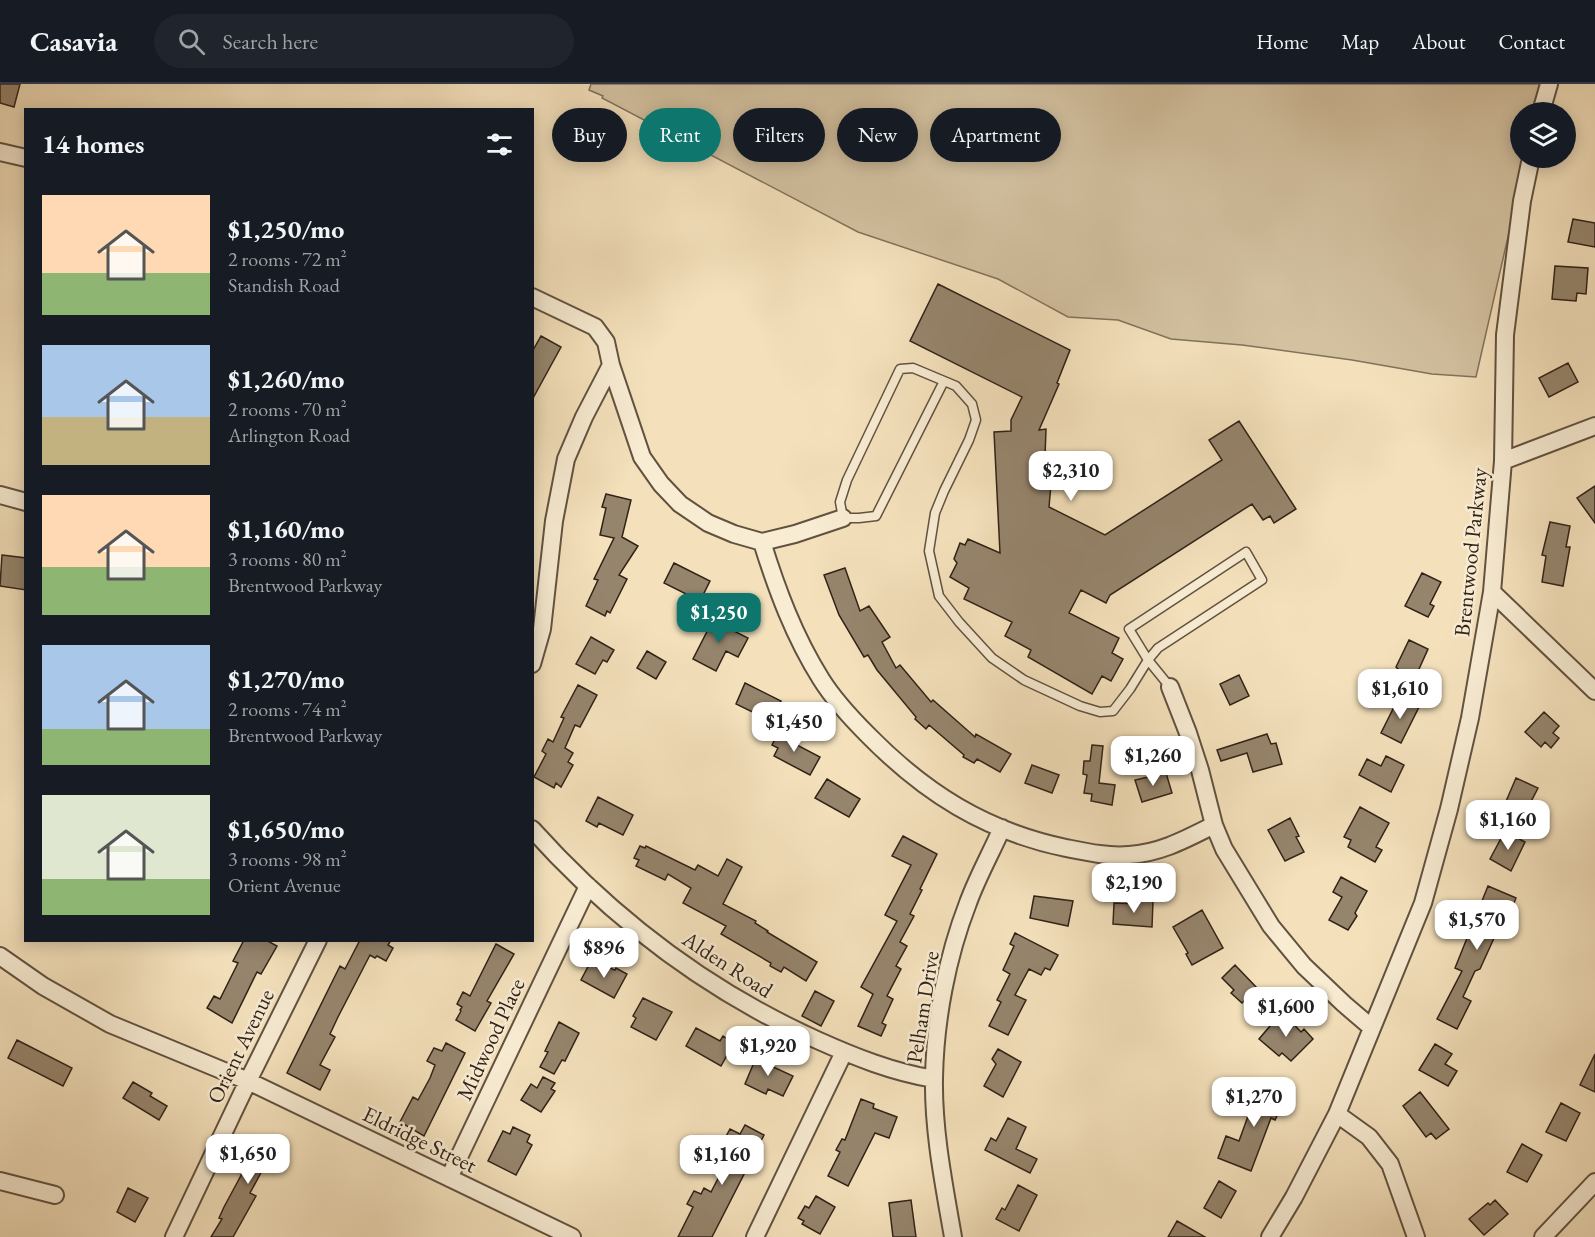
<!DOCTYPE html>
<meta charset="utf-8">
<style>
:root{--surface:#171b24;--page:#20242c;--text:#f1f3f6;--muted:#9ea1a6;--line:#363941;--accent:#0f766e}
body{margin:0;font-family:"EB Garamond",serif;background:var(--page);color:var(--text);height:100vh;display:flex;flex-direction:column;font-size:22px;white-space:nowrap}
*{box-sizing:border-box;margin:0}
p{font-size:20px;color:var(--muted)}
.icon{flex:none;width:33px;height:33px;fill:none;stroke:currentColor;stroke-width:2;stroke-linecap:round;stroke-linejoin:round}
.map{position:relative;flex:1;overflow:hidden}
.panel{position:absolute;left:24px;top:24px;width:510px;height:834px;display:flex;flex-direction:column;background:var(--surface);border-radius:0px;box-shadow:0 3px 15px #0003}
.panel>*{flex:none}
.hud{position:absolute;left:552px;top:24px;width:570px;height:54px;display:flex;gap:12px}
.buttons{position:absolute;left:1510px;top:18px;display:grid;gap:12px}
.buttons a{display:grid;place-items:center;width:66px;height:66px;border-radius:50%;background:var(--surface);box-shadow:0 3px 15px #0003;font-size:30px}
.price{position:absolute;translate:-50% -51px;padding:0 14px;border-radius:12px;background:#fff;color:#222;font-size:20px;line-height:39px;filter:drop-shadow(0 2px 3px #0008)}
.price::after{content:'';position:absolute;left:50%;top:36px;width:18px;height:14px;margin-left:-9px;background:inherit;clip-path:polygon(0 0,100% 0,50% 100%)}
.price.active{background:var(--accent);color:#fff}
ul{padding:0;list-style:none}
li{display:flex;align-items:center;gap:18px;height:150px;padding:0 18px}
li span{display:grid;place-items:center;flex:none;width:168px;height:120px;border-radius:0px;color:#555}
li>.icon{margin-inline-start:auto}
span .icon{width:72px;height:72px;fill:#fffc;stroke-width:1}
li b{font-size:26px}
h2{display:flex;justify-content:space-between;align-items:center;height:72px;padding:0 18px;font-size:26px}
.pill{padding:0 21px;border-radius:27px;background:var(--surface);box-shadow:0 3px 15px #0003;font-size:21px;line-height:54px}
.pill.active{background:var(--accent);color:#fff}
header{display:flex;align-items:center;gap:36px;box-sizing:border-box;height:84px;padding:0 30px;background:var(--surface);border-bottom:2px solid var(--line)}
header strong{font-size:28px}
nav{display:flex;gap:33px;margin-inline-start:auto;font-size:21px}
.search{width:420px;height:54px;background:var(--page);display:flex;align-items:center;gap:15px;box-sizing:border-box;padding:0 21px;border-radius:33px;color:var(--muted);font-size:22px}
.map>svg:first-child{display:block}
.green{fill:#d3c1a0;stroke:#82725c;stroke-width:1.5}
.building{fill:#96856d;stroke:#302217;stroke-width:1.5}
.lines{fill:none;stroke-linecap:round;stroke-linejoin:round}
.service-casing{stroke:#615240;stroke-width:11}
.minor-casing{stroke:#615240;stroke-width:20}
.service{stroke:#f8ecd3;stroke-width:8}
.minor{stroke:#f8ecd3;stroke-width:16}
.labels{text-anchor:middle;stroke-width:5;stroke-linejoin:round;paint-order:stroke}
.street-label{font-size:22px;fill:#302217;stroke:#f8ecd3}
</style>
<header>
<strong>Casavia</strong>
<div class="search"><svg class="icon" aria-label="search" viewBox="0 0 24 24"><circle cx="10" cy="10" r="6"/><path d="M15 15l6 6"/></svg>Search here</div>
<nav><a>Home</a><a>Map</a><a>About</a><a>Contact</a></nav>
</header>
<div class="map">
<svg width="1595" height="1153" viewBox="0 0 1595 1153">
<rect width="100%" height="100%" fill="#f4e1bc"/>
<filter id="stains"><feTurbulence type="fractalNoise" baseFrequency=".00333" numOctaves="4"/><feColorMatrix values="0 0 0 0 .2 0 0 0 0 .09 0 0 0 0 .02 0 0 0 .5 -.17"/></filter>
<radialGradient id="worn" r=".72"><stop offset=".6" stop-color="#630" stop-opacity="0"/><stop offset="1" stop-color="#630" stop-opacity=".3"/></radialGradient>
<path class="green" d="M591,0H1542L1536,28H1521V74H1526L1476,293L1432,290L1352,276L1242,261L1171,255L1118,236L1068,233L998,195L858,148L602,14L603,12L589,6Z"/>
<path class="building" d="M0,0H20L14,23L0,19Z
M1573,135L1595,139V163L1568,158Z
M1555,182L1588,184L1586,210L1577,209L1576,217L1552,215Z
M938,200L1070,266L1057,299L1059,300L1039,346L1046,345L1044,400H1051L1049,423L1105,451L1222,376L1209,356L1239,337L1296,425L1274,439L1270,432L1263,436L1252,420L1110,511L1106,519L1081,506L1069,529L1119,554L1112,569L1123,575L1111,597L1102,592L1092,610L1028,573L1031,566L1005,552L1012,538L964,515L969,504L950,493L957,479L954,475L960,459L965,461L968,455L1000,469L994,348L1011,347V336L1022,313L910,257Z
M541,252L561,263L532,316V268Z
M1568,279L1578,298L1549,313L1539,294Z
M1595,402V439L1577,414Z
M606,410L631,416L622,453L638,462L619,491L627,495L610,529L607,527L605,532L586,522L598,496L594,495L614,454L600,451L606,424L602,423Z
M1550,438L1570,442L1566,463H1570L1563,502L1542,498L1546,472L1542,471Z
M2,471L26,474V506L0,502Z
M674,479L710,497L700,517L664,499Z
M845,484L860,527L869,522L890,553L882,558L896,584L900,581L931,618L933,616L975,653L976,650L1011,670L1000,688L977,675L974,679L963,673L964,671L929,641L926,645L915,635L916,633L877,586L868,571L864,573L839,531L824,491Z
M1422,489L1441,498L1430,520L1434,522L1428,533L1405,522Z
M715,532L726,537L724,542L748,554L738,573L726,567L716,587L693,575Z
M591,553L614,566L607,578L603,576L595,590L576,580Z
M1409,556L1428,565L1415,594L1413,592L1407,605L1392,598L1398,585L1396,583Z
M647,567L666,578L656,595L637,584Z
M1239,591L1249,612L1230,621L1220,600Z
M745,599L781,617L771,637L736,620Z
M578,601L597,611L580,643L575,641L565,664L573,669L568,678L573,681L561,703L556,699L554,704L534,693L546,670L542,667L548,655L553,658L564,634L561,633Z
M1399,613L1419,623L1401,659L1381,649Z
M1544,628L1559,642L1553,649L1559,654L1551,664L1545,658L1541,663L1525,648Z
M780,646L797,655L795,660L820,673L810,691L774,672L778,664L772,661Z
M1267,650L1271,660L1276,659L1282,680L1253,688L1247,669L1221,677L1217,666Z
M1092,661L1103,662L1099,699L1115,701L1112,721L1091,717L1092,710L1084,709L1087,691L1083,690L1084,677H1090Z
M1386,672L1404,681L1391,708L1359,691L1367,675L1381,682Z
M1032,681L1059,691L1052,709L1025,699Z
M1166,689L1172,709L1142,718L1135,696Z
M1516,694L1538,704L1524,731L1504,722Z
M827,695L860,715L849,733L815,714Z
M598,713L633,731L623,751L599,739L597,743L586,737Z
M1360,723L1389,739L1376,763L1382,766L1375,778L1348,763L1351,756L1344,753Z
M1290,734L1299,752L1296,753L1304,768L1285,777L1268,746Z
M1505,747L1525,758L1511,787L1490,775Z
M903,752L937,770L920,805L922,806L910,830L914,832L900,858L907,862L896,882L901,885L887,912L893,915L882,939L886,941L881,952L858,942L873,910L861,903L897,837L885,831L911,781L892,772Z
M640,762L645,764L646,762L695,786L698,781L718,792L727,775L742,783L723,820L756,837L755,839L768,847L767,848L817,878L806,897L784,883L781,888L770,882L771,879L721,850L726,842L683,819L691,804L668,790L665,796L636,782L639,776L634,774Z
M1341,793L1367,807L1355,829L1357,832L1348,846L1329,836L1342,813L1333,808Z
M1488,802L1516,814L1505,843L1500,841L1480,885L1475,887L1463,913L1471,917L1457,945L1437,935L1462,887L1455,884Z
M1034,812L1073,817L1068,842L1030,834Z
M1139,816L1153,817L1152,843L1113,840L1114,819L1139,820Z
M1202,826L1223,864L1192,881L1186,870L1188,869L1173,843Z
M1015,849L1058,871L1050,886L1045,884L1041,891L1029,885L1015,911L1026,916L1008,951L989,942L1001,918L997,916L1010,890L1003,886L1014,862L1010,860Z
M244,856H266L277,862L261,890L257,888L232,939L207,924L214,912L220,915L238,879L233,877Z
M360,856H391L388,861L393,864L386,877L377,872L375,874L370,871L338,933L330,950L335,953L320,981L330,986L320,1006L287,989L340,882L345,885Z
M496,860L514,870L487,917L491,919L475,947L456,936L461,927L460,926L462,923L457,920L463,908L470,912Z
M591,877L606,885L607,883L615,886L616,884L627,890L614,914L581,896Z
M1235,881L1257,904L1242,919L1231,909L1234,906L1222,894Z
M815,907L834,917L821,942L802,932Z
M643,914L672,928L656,956L631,943L636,934L633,932Z
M1282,928L1301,948L1304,945L1313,955L1291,977L1282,969L1279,972L1259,955Z
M559,938L579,949L565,977L562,976L554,990L540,983L548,968L545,967Z
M696,944L720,957L723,952L734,959L721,982L686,962Z
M17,956L72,984L63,1002L8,974Z
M446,959L465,969L424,1052L400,1038L413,1013L418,1016L430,994L435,981L427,977L434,964L442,967Z
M1435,960L1452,970L1445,980L1457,987L1448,1002L1419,986Z
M998,965L1021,978L1003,1013L984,1002L996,980L992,975Z
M758,969L771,975L769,981L793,992L783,1012L768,1005L766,1010L745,1000Z
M1595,970V1008L1580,1001Z
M543,993L555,999L551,1005L555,1007L541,1028L521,1016L531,1000L537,1004Z
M133,998L152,1009L150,1012L167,1022L159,1036L123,1014Z
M1272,1000L1289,1008L1275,1036L1271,1034L1251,1087L1218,1074L1226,1052L1239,1057L1251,1024L1246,1022L1252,1010L1255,1012L1259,1004L1268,1008Z
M1420,1008L1449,1045L1436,1055L1431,1049L1426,1053L1403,1022Z
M861,1015L874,1020L873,1024L897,1033L889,1054L875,1049L848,1102L828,1092L840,1068L836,1066L842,1055L845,1056Z
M1561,1019L1580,1029L1566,1057L1546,1048Z
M1008,1034L1026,1043L1016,1065L1037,1075L1030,1089L985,1066L991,1054L996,1057Z
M745,1041L764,1051L712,1153H678L693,1123L687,1120L694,1107L701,1110L704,1104L711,1108L734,1064L723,1058L730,1045L740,1050Z
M513,1043L530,1051L527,1058L532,1061L516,1091L488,1077L503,1047L510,1050Z
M258,1051L261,1053L262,1051L287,1064L279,1079L271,1075L265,1086L263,1085L250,1109L256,1112L233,1153H211L222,1135L219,1134L224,1123L245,1084L248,1077L244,1075Z
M1522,1060L1542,1071L1527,1098L1507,1088Z
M1219,1097L1236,1107L1221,1134L1204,1124Z
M1018,1101L1037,1111L1019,1147L996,1135L1002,1124L1005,1126Z
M128,1104L148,1114L135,1138L117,1128Z
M816,1112L835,1123L820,1150L802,1140L804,1137L798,1134L805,1122L809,1124Z
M911,1116L916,1153H893L889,1119Z
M1495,1116L1508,1130L1484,1151L1469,1135L1488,1119L1490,1121Z
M1177,1137L1205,1153H1168Z"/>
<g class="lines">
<g class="service-casing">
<path id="service" d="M944,297L876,432L859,434H843L840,418L847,396L900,285L913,284L956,302L972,320L976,336L969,356L944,407L935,429L929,467L939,512L959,538L992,574L1024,596L1080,622L1100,628L1113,627L1130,605L1148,576L1170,603
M1246,468L1262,496L1158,564L1148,576L1129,545Z"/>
</g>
<g class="minor-casing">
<path id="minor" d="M1541,28L1549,0
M0,68L26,74
M532,213L595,243L606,258L611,281L642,373L661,400L680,420L708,439L734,450L762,458C777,506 794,552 821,595C834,616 851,634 868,651C925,709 985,747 1066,764C1086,768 1109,773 1129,771C1161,769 1186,755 1214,741
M1503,377L1595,342
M0,411L26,418
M762,458L795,450L843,434
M1492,508L1595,607
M532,580L542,545L554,437L566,375L584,333L611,281
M1170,603L1188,649L1200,686L1214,741L1224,765L1271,842L1304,882L1344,920L1372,944
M532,745C612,834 708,907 817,956C855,973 892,988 934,995
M0,872L43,902L110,940L248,997L572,1153
M1337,1030L1369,1053L1390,1080L1416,1153
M449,1094L588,802
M0,1097L55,1111
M174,1153L248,997L318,856
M755,1153L844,968
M953,1153C944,1101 933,1047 934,994C935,936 947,873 968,819C977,794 991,769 1002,744
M1270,1153L1294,1113L1337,1030L1423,819L1449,725L1470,634L1492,508L1503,377L1505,251L1522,117L1531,74
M1543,1153L1595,1098"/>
</g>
<use href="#service" class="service"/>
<use href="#minor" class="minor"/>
</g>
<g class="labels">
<g class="street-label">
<text transform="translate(1470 468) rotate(-84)" y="8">Brentwood Parkway</text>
<text transform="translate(728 880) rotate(33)" y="8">Alden Road</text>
<text transform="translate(922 923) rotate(-81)" y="8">Pelham Drive</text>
<text transform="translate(490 955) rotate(-65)" y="8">Midwood Place</text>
<text transform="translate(240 962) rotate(-64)" y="8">Orient Avenue</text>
<text transform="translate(420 1055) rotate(26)" y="8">Eldridge Street</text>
</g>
</g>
<rect width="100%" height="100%" filter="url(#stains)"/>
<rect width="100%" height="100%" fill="url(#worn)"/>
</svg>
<div class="buttons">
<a><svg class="icon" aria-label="layers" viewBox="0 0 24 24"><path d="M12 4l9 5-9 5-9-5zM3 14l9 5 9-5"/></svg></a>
</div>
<b class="price" style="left:1071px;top:418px">$2,310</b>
<b class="price active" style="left:719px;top:560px">$1,250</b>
<b class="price" style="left:1400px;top:636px">$1,610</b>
<b class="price" style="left:794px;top:669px">$1,450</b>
<b class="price" style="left:1153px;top:703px">$1,260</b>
<b class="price" style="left:1508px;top:767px">$1,160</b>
<b class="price" style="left:1134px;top:830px">$2,190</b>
<b class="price" style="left:1477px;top:867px">$1,570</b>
<b class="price" style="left:604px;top:895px">$896</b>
<b class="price" style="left:1286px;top:954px">$1,600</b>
<b class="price" style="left:768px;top:993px">$1,920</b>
<b class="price" style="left:1254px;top:1044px">$1,270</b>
<b class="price" style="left:248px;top:1101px">$1,650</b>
<b class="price" style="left:722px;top:1102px">$1,160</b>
<div class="hud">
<a class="pill">Buy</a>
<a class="pill active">Rent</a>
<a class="pill">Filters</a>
<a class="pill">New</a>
<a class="pill">Apartment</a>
</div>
<section class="panel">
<h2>14 homes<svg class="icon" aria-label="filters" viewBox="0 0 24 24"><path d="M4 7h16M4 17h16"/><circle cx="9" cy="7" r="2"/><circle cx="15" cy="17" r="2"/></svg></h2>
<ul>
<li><span style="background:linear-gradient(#ffd9b3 65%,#8fb573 0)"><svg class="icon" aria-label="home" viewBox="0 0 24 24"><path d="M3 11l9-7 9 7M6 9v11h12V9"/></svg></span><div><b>$1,250/mo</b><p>2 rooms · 72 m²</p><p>Standish Road</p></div></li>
<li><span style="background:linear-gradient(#a9c7e8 60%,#c2b280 0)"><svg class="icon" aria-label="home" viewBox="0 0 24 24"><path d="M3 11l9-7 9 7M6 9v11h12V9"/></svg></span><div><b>$1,260/mo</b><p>2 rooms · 70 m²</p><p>Arlington Road</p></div></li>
<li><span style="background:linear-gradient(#ffd9b3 60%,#8fb573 0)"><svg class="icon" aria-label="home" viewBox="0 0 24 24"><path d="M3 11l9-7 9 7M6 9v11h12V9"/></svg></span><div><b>$1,160/mo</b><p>3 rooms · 80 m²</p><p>Brentwood Parkway</p></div></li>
<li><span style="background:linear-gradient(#a9c7e8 70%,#8fb573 0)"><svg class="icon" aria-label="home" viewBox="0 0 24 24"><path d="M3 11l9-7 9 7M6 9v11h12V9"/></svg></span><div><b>$1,270/mo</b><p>2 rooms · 74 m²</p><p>Brentwood Parkway</p></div></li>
<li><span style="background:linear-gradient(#dfe7d0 70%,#8fb573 0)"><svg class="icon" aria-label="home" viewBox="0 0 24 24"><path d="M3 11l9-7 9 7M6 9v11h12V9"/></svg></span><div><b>$1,650/mo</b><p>3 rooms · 98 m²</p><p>Orient Avenue</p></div></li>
</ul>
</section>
</div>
